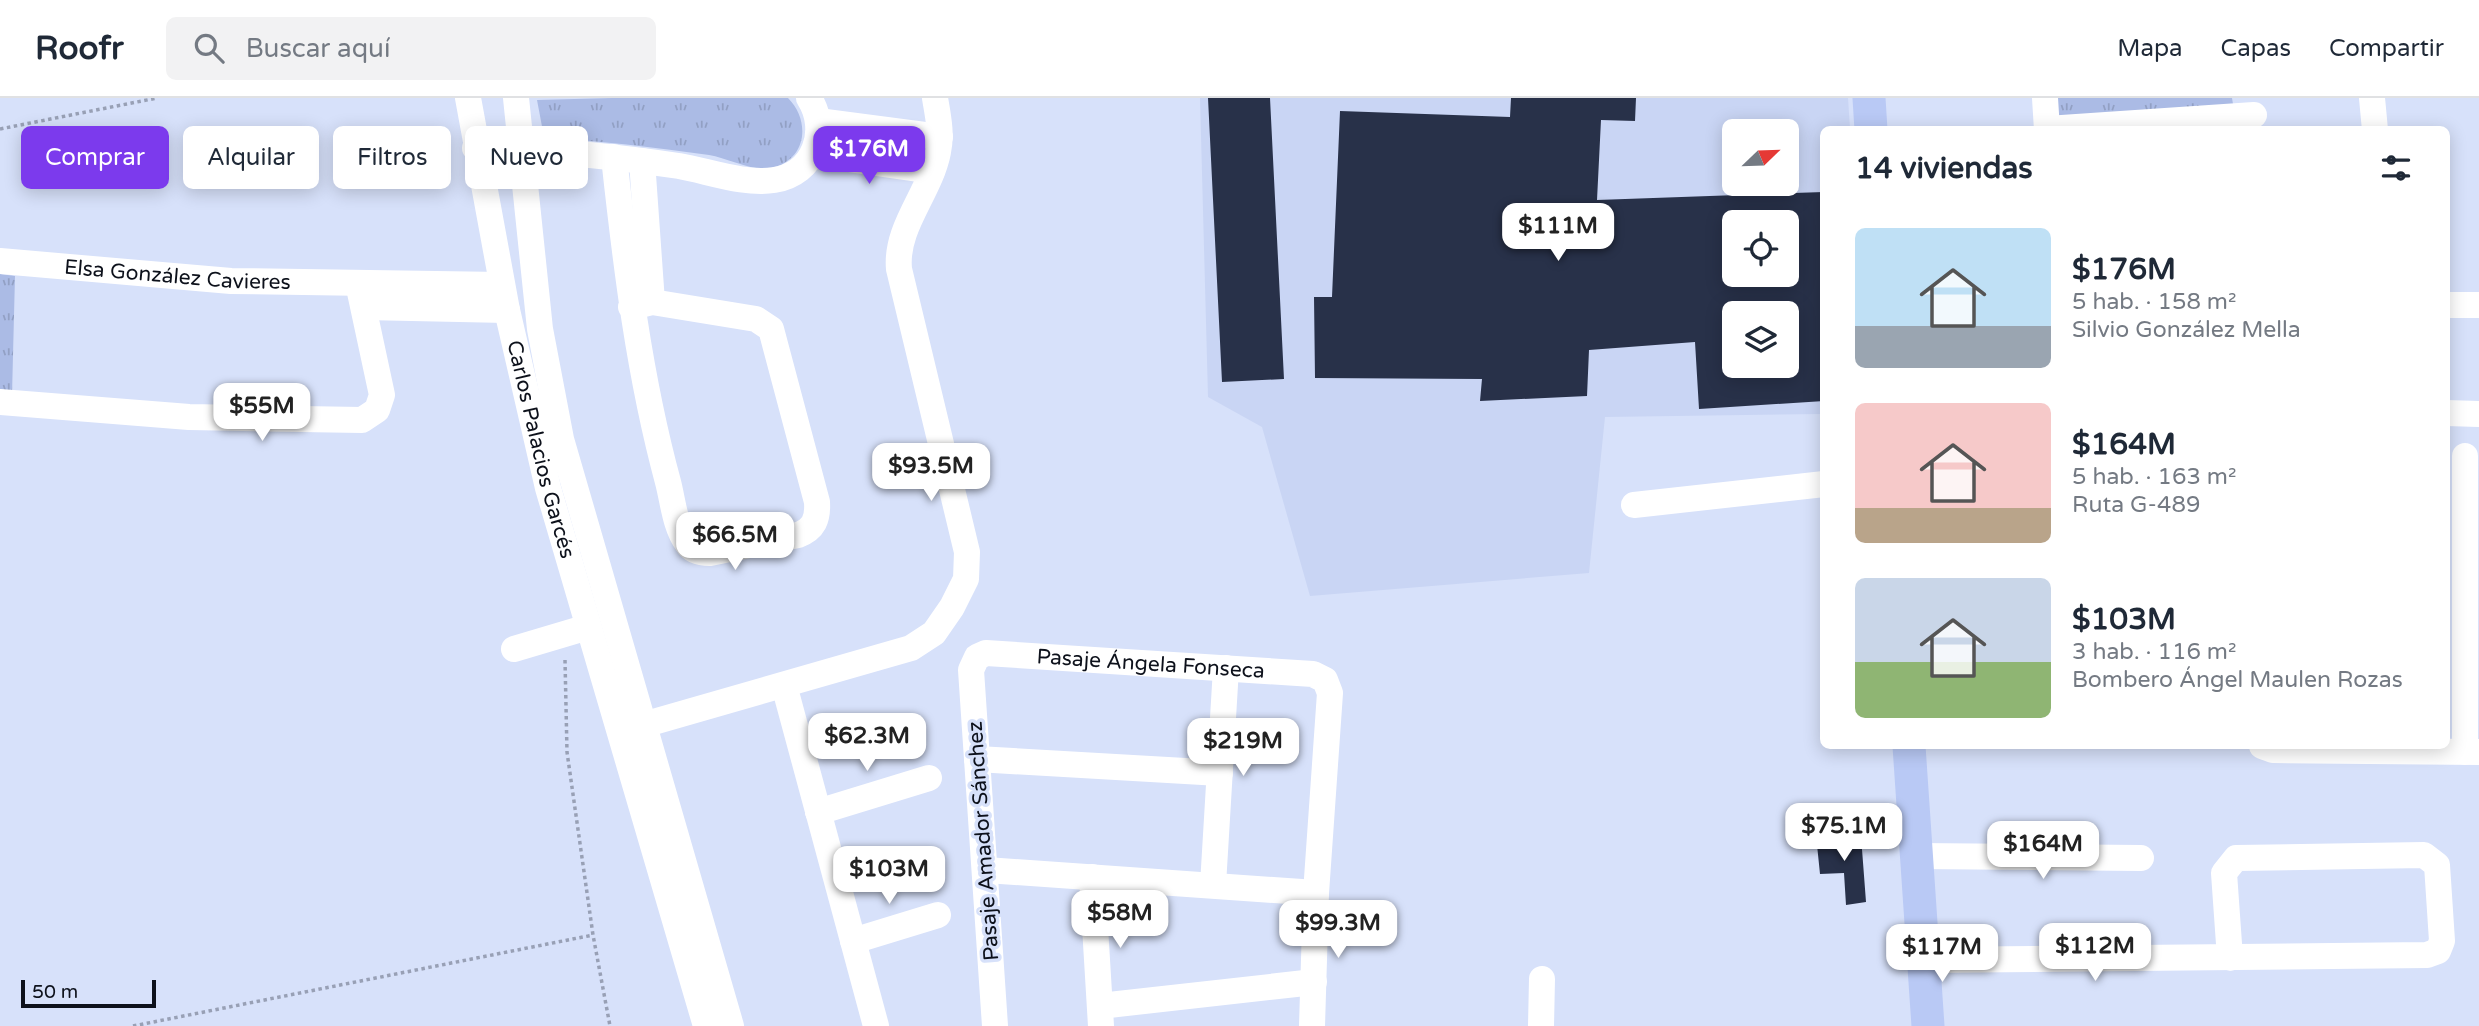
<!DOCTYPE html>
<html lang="es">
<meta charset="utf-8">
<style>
:root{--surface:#fff;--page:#f2f2f3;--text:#1f2937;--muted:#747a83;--line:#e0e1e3;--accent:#7c3aed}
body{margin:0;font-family:"Varela Round",sans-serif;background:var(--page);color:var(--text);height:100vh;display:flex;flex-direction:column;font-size:26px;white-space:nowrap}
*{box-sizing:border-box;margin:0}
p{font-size:23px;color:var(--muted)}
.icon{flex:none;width:38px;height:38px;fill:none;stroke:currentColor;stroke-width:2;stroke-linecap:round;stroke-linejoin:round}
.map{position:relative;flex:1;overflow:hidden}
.drawer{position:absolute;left:1820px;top:28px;width:630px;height:623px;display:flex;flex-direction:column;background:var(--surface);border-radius:10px;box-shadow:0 4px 18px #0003}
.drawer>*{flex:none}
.banner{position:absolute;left:21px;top:28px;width:665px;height:63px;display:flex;gap:14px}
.needle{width:46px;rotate:67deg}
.controls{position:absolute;left:1722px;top:21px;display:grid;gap:14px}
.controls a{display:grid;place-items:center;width:77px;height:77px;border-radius:10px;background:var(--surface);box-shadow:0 4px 18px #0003;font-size:35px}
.scale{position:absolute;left:21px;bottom:18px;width:135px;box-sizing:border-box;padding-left:7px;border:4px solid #0d111b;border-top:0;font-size:19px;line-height:24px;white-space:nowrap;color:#0d111b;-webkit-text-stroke:5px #d7e1fa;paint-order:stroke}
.price{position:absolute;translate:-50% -60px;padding:0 16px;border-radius:14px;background:#fff;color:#222;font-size:23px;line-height:46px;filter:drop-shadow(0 2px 4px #0008)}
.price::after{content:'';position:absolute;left:50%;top:42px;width:21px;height:16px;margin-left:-10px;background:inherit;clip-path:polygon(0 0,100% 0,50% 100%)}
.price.selected{background:var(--accent);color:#fff}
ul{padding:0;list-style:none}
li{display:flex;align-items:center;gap:21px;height:175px;padding:0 35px}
li span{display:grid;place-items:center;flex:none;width:196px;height:140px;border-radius:10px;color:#555}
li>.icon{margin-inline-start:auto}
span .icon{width:84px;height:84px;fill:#fffc;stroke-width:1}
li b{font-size:30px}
h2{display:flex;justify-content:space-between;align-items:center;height:84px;padding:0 35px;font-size:30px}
.pill{padding:0 24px;border-radius:10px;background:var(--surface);box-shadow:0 4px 18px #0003;font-size:24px;line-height:63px}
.pill.selected{background:var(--accent);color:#fff}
header{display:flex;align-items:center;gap:42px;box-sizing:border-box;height:98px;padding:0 35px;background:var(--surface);border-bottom:2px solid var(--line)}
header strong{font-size:33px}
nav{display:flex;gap:38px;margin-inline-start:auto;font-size:24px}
.search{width:490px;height:63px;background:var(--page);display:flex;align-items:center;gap:18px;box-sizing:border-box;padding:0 24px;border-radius:10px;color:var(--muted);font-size:26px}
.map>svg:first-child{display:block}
.built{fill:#c9d5f4;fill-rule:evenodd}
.grass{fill:url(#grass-tufts)}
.building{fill:#283149;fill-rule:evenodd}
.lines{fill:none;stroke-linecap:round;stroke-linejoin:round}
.path{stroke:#98a0b5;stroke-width:3.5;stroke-dasharray:3.5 3.5;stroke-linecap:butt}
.minor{stroke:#fff;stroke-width:26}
.major{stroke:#b9c9f5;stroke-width:33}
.labels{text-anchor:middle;stroke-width:7;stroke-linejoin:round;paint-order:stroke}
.street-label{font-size:21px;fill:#0d111b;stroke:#d7e1fa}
</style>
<header>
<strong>Roofr</strong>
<div class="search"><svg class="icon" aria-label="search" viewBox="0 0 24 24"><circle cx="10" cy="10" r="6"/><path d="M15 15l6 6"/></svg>Buscar aquí</div>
<nav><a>Mapa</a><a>Capas</a><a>Compartir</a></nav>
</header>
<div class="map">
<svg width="2479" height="928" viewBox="0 0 2479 928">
<defs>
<pattern id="grass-tufts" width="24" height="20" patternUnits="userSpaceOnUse" patternTransform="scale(1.75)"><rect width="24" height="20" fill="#abbbe5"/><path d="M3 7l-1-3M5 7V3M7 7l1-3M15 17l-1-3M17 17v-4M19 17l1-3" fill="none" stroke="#92a0c4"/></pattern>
</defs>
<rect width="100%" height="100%" fill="#d7e1fa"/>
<path class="built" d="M1200,0H1848L1850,31L1824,32L1823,316L1605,319L1589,475L1310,498L1262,329L1208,299ZM1734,33H1787V86H1734ZM1734,124H1787V177H1734ZM1734,215H1787V268H1734Z"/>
<path class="grass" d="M612,0H788C811,23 807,62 771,70C754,74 727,60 709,57C654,49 599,43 544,39L537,2Z
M2053,0H2232L2234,12L2056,24Z
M0,176L15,178L12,297L0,295Z"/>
<path class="building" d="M1208,0H1270L1284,281L1222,284Z
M1511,0H1636L1635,23L1601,22L1597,102L1824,94V303L1699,311L1695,244L1589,252L1587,298L1480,303L1482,281L1315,280L1314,199H1332L1340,13L1510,19ZM1734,124H1787V177H1734ZM1734,215H1787V268H1734Z
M1845,735V739L1861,738L1866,804L1846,807L1844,775L1820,776L1816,737Z"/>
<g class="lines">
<path class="path" d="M0,31L157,0
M565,562L567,654L593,837L610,928
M133,928L593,837"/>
<g class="minor">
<path id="s1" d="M468,0L507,212L548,390L706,928"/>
<path d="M516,0L540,231L561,341L731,928"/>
<path d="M2045,0L2047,32"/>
<path d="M2372,0L2375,32"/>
<path d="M818,23L940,39"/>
<path d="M2047,31L2254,17"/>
<path d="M475,50C543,51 611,58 679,68C708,73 745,87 774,82C814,76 830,33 809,0"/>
<path d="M813,56L932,73"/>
<path d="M614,59C626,169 639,277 668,384C673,403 675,429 687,445C692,453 701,455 710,455L798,437C814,431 818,421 817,404L771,231L756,221L652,204L631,209"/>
<path d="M642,63L652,204"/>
<path id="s2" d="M0,163L231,183L502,187"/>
<path d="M2446,207H2479"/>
<path d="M364,209L507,212"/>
<path d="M0,304L189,319L362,322L377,312L382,297L358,185"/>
<path d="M2446,315L2479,316"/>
<path d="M1634,407L1824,386"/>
<path d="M514,551L588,529"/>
<path d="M784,587L876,928"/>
<path d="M643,627L911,550L934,535L952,509L966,481L967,454L899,171C895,129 930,95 938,54C942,36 938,18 935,0"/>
<path d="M2262,648L2273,652L2479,654"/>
<path d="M2465,654V358"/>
<path d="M977,661L1220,675"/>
<path d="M818,714L929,680"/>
<path d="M1916,758L2141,760"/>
<path d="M986,772L1316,795"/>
<path d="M1092,779L1101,928"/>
<path d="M1213,787L1226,570"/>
<path d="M853,843L938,817"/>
<path d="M1923,862L2427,857L2438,853L2442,843L2437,767L2424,757L2236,760L2224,775L2230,860"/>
<path d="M1100,908L1314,884"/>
<path id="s3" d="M995,928L971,572L977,559L986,555L1313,576L1325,582L1330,595L1316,795L1312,928"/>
<path d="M1541,928L1542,881"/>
</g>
<path class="major" d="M1869,0L1871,32
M1909,648L1928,928"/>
</g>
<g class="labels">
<g class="street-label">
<text dy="7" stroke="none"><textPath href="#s2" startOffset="178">Elsa González Cavieres</textPath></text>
<text dy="7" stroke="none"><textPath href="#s1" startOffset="359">Carlos Palacios Garcés</textPath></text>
<text dy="7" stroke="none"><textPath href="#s3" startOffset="546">Pasaje Ángela Fonseca</textPath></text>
<text transform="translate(983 743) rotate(-94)" y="7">Pasaje Amador Sánchez</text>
</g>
</g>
</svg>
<div class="controls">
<a><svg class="needle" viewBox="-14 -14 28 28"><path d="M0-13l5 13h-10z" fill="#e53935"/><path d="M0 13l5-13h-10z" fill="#747a83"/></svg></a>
<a><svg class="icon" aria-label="locate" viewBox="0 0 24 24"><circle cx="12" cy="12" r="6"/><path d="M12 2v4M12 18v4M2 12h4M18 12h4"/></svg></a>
<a><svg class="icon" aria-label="layers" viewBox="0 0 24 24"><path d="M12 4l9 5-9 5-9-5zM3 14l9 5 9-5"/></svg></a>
</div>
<div class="scale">50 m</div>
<b class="price selected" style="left:869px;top:88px">$176M</b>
<b class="price" style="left:1558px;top:165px">$111M</b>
<b class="price" style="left:262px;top:345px">$55M</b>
<b class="price" style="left:931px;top:405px">$93.5M</b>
<b class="price" style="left:735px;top:474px">$66.5M</b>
<b class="price" style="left:867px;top:675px">$62.3M</b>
<b class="price" style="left:1243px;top:680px">$219M</b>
<b class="price" style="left:1844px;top:765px">$75.1M</b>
<b class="price" style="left:2043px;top:783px">$164M</b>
<b class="price" style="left:889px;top:808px">$103M</b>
<b class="price" style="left:1120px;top:852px">$58M</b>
<b class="price" style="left:1338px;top:862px">$99.3M</b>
<b class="price" style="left:2095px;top:885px">$112M</b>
<b class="price" style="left:1942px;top:886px">$117M</b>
<div class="banner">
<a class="pill selected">Comprar</a>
<a class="pill">Alquilar</a>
<a class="pill">Filtros</a>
<a class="pill">Nuevo</a>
</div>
<section class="drawer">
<h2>14 viviendas<svg class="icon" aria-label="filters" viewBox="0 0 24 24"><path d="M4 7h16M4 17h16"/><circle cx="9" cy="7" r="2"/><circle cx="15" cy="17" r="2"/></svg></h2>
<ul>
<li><span style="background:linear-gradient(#bfe0f5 70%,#9aa5b1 0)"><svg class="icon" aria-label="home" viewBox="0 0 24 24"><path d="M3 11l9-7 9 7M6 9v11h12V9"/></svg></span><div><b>$176M</b><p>5 hab. · 158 m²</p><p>Silvio González Mella</p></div></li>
<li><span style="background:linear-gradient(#f6c9c9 75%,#b9a48a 0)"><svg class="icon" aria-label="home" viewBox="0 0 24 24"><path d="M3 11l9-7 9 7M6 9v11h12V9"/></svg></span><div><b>$164M</b><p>5 hab. · 163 m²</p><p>Ruta G-489</p></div></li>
<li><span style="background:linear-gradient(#c9d6e8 60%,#8fb573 0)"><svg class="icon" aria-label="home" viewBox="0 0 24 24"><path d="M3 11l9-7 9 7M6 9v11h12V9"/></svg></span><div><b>$103M</b><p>3 hab. · 116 m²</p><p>Bombero Ángel Maulen Rozas</p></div></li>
</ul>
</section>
</div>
